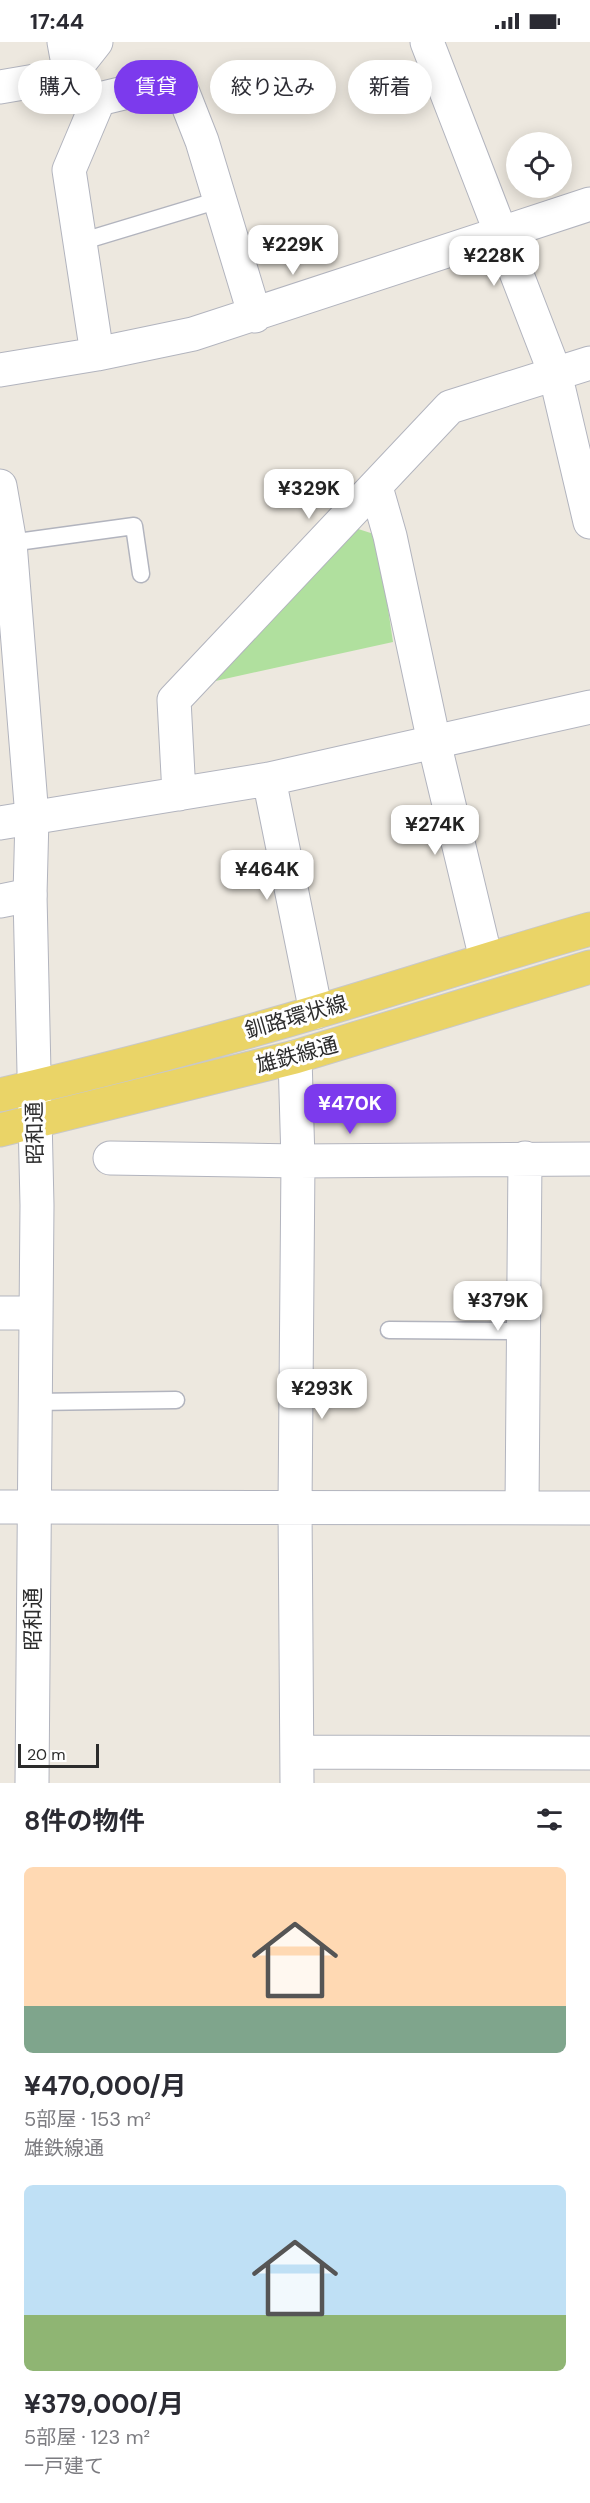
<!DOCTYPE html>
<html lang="ja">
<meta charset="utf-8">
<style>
:root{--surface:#fff;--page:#f2f2f3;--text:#2b2b33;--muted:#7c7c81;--accent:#7c3aed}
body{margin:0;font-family:"DM Sans","Noto Sans JP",sans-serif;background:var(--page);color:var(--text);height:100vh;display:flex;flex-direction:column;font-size:22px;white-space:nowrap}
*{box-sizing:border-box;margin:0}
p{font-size:20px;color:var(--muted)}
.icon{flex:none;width:33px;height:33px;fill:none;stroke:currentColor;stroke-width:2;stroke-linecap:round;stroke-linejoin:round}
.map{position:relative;height:1741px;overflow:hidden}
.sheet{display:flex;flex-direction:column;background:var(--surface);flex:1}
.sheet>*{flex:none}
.banner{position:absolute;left:18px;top:18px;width:555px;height:54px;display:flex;gap:12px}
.controls{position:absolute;left:506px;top:90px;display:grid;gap:12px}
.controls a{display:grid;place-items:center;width:66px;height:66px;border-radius:50%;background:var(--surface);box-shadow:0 3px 15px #0003;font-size:30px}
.scale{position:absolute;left:18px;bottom:15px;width:81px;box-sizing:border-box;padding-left:6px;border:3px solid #2c2c2c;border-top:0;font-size:16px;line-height:21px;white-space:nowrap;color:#2c2c2c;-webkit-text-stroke:4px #fff;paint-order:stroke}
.price{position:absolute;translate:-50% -51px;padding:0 14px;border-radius:12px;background:#fff;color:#222;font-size:20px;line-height:39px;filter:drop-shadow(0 2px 3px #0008)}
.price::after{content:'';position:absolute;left:50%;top:36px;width:18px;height:14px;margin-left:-9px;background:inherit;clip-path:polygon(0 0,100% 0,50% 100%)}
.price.on{background:var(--accent);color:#fff}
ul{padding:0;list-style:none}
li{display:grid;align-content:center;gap:12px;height:318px;padding:0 24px}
li span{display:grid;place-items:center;height:186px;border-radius:9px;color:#555}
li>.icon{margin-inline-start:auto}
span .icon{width:108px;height:108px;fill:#fffc;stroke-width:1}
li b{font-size:26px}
h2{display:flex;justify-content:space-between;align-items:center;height:72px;padding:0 24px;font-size:26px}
.tag{padding:0 21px;border-radius:27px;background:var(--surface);box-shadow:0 3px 15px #0003;font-size:21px;line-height:54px}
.tag.on{background:var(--accent);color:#fff}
.status{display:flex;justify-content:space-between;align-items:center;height:42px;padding:0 30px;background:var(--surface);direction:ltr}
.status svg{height:16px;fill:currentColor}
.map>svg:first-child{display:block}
.green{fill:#b0e09e}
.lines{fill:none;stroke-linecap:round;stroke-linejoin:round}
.service-casing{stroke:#b2b4be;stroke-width:19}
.minor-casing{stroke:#b2b4be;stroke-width:35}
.tertiary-casing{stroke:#b2b4be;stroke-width:35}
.primary-casing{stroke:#c8c8c8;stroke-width:35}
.service{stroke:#fff;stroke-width:16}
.minor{stroke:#fff;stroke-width:33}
.tertiary{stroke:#fff;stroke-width:33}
.primary{stroke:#ead467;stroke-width:33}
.labels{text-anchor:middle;stroke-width:6;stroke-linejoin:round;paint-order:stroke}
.street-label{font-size:21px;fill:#2c2c2c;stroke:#fff}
</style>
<div class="status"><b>17:44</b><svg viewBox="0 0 49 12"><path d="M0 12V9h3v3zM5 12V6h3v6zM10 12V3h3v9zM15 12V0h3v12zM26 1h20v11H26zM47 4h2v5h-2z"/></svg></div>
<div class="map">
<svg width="590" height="1741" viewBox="0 0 590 1741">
<rect width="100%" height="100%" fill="#ede8df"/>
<path class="green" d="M355,486L377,493L393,600L211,640Z"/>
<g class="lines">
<g class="service-casing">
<path id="service" d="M80,200L219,158
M10,501L134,484L141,532
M389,1288L523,1289
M34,1360L176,1358"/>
</g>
<g class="minor-casing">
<path id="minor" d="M427,0L555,331L590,480
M70,33L96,0
M0,45L70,33L64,0
M97,312L69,128L99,57L178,38L202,99L255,274
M0,328L97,312L193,292L590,162
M376,445L390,494L434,700L486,917
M269,737L316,970
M179,752L174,658L450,365L590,321
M0,781L269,737L590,665
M0,859L30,853
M295,1015L298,1119L295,1465L297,1741
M110,1116L298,1119L590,1117
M0,1271H35
M522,1464L525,1116
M33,1465L590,1466
M297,1710L590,1711"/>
</g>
<g class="tertiary-casing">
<path id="tertiary" d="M0,444L10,501L32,775L30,853L37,1163L32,1741
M0,1465H33"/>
</g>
<g class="primary-casing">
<path id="primary" d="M0,1053C106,1028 212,1001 316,970C408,943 498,913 590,887
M0,1088L295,1015L590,925"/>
</g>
<use href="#service" class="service"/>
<use href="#minor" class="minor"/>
<use href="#tertiary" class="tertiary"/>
<use href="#primary" class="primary"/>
</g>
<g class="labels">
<g class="street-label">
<text transform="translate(296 975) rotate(-16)" y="7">釧路環状線</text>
<text transform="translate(297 1013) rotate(-15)" y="7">雄鉄線通</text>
<text transform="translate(35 1091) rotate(-91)" y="7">昭和通</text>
<text transform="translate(33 1577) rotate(-90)" y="7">昭和通</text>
</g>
</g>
</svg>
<div class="controls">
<a><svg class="icon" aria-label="locate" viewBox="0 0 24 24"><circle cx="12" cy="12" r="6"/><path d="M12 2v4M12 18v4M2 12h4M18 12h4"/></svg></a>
</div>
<div class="scale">20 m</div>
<b class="price" style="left:293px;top:234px">¥229K</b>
<b class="price" style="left:494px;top:245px">¥228K</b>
<b class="price" style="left:309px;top:478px">¥329K</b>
<b class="price" style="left:435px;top:814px">¥274K</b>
<b class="price" style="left:267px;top:859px">¥464K</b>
<b class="price on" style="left:350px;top:1093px">¥470K</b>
<b class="price" style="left:498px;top:1290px">¥379K</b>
<b class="price" style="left:322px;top:1378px">¥293K</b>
<div class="banner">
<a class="tag">購入</a>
<a class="tag on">賃貸</a>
<a class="tag">絞り込み</a>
<a class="tag">新着</a>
</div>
</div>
<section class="sheet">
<h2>8件の物件<svg class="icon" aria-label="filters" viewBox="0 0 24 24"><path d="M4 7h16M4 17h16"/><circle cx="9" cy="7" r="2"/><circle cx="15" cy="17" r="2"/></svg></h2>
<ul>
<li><span style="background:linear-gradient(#ffd9b3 75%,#7fa58c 0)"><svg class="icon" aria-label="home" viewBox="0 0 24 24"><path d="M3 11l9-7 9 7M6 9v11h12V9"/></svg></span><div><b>¥470,000/月</b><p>5部屋 · 153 m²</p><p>雄鉄線通</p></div></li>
<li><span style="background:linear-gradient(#bfe0f5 70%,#8fb573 0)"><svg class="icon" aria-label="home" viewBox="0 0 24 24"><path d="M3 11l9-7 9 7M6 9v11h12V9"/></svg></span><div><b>¥379,000/月</b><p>5部屋 · 123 m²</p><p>一戸建て</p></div></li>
</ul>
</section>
